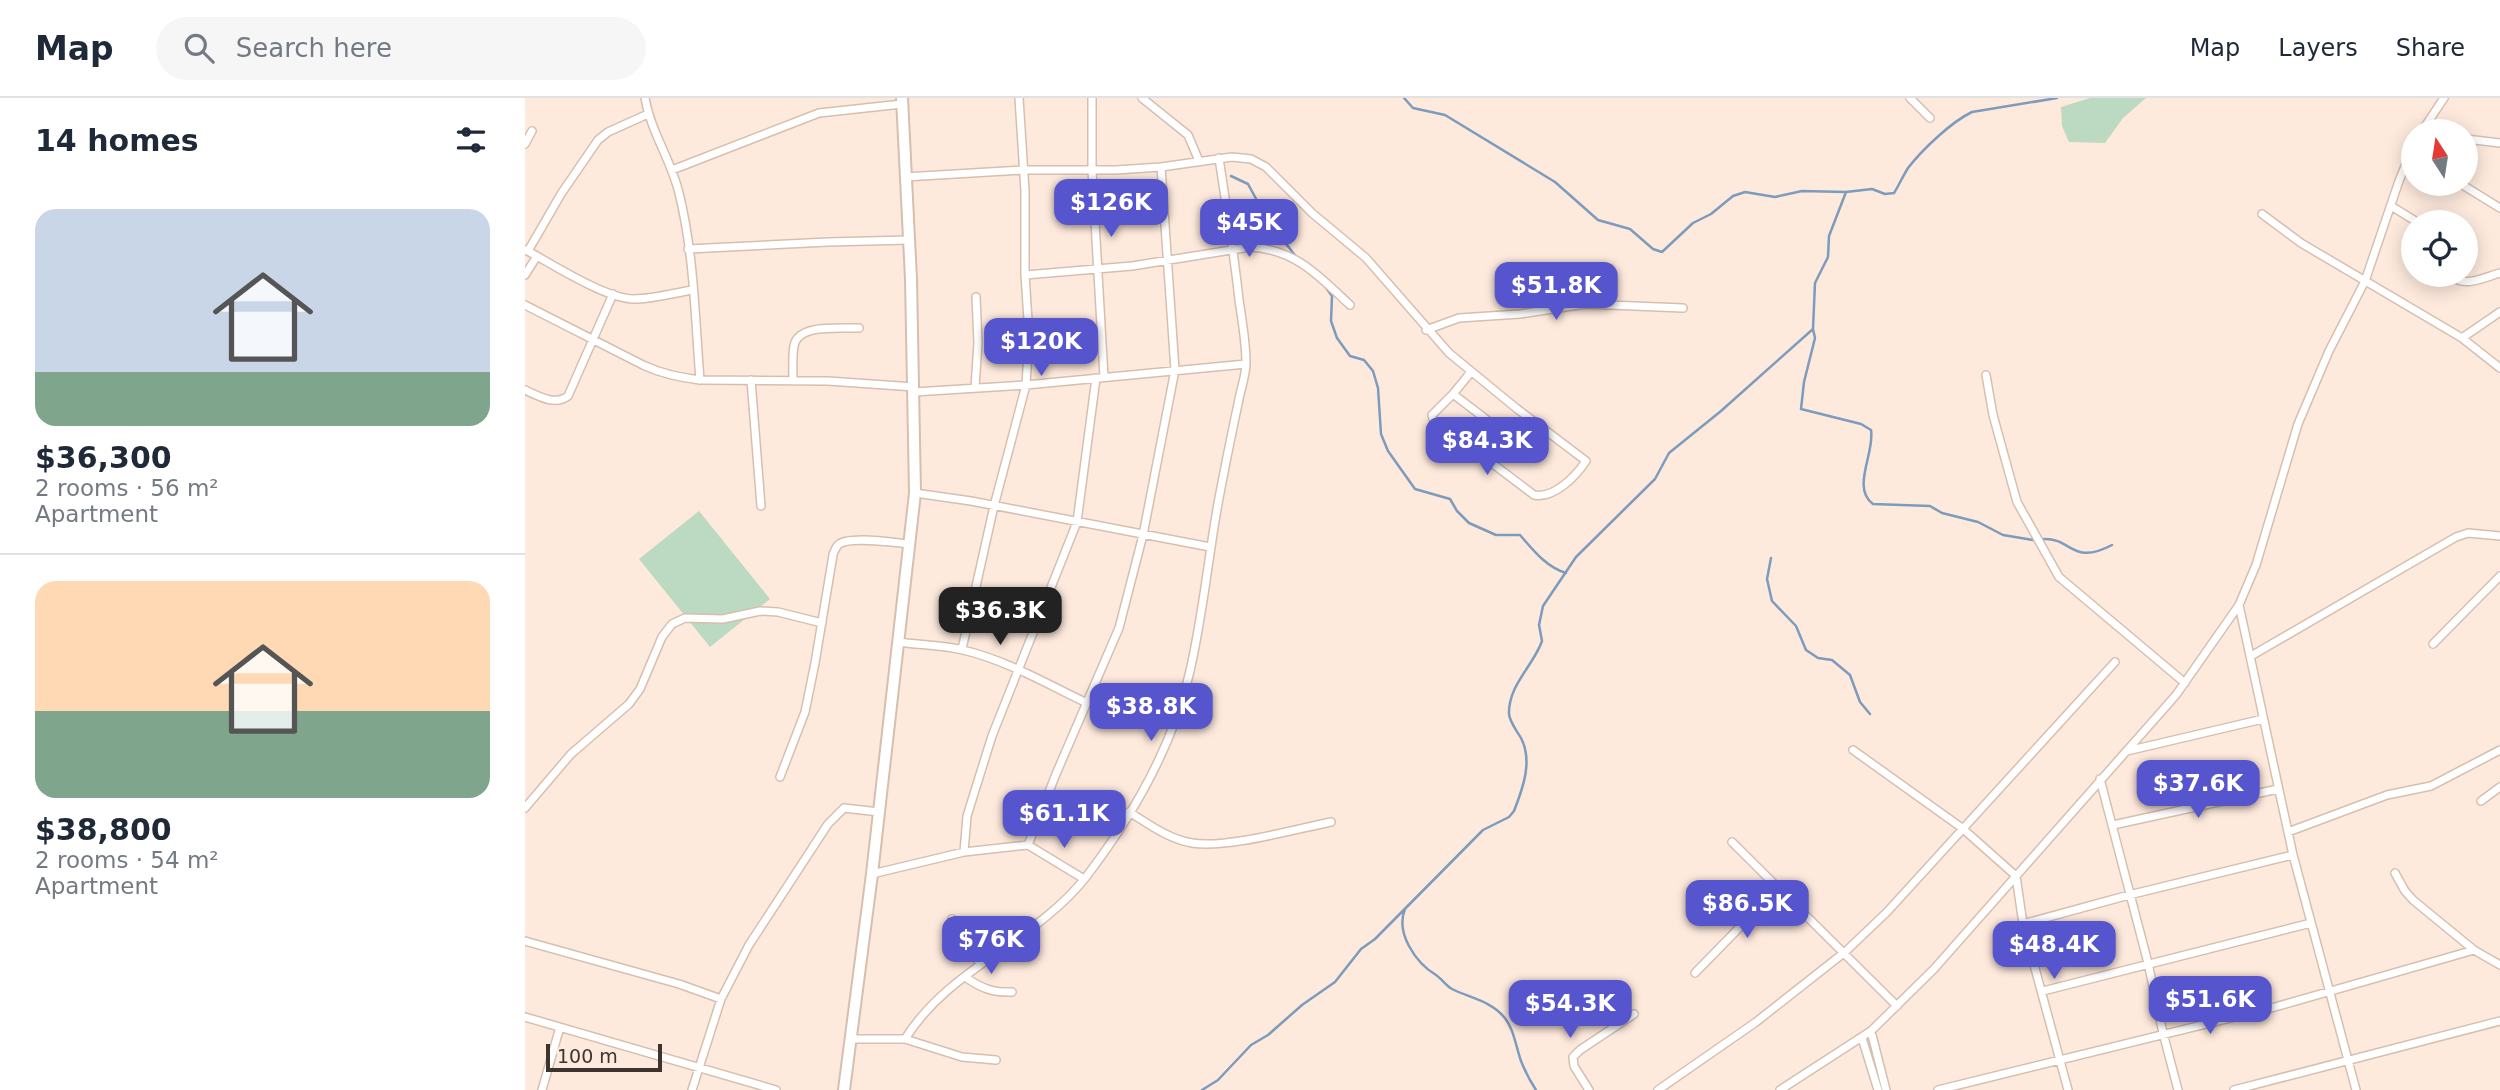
<!DOCTYPE html>
<meta charset="utf-8">
<style>
:root{--surface:#fff;--page:#f6f6f7;--text:#1f2937;--muted:#747a83;--line:#e0e1e3;--accent:#5655cd}
body{margin:0;font-family:"DejaVu Sans",sans-serif;background:var(--page);color:var(--text);height:100vh;display:flex;flex-direction:column;font-size:26px;white-space:nowrap}
*{box-sizing:border-box;margin:0}
p{font-size:23px;color:var(--muted)}
.icon{flex:none;width:38px;height:38px;fill:none;stroke:currentColor;stroke-width:2;stroke-linecap:round;stroke-linejoin:round}
.map{position:relative;flex:1;overflow:hidden}
.sheet{display:flex;flex-direction:column;background:var(--surface);width:525px}
.sheet>*{flex:none}
.needle{width:46px;rotate:348deg}
.tools{position:absolute;left:1876px;top:21px;display:grid;gap:14px}
.tools a{display:grid;place-items:center;width:77px;height:77px;border-radius:50%;background:var(--surface);box-shadow:0 4px 18px #0003;font-size:35px}
.scale{position:absolute;left:21px;bottom:18px;width:116px;box-sizing:border-box;padding-left:7px;border:4px solid #3d342e;border-top:0;font-size:19px;line-height:24px;white-space:nowrap;color:#3d342e;-webkit-text-stroke:5px #feeadd;paint-order:stroke}
.price{position:absolute;translate:-50% -60px;padding:0 16px;border-radius:14px;background:var(--accent);color:#fff;font-size:23px;line-height:46px;filter:drop-shadow(0 2px 4px #0008)}
.price::after{content:'';position:absolute;left:50%;top:42px;width:21px;height:16px;margin-left:-10px;background:inherit;clip-path:polygon(0 0,100% 0,50% 100%)}
.price.active{background:#222;color:#fff}
ul{padding:0;list-style:none}
li{display:grid;align-content:center;gap:14px;height:371px;padding:0 35px}
li+li{border-top:2px solid var(--line)}
li span{display:grid;place-items:center;height:217px;border-radius:21px;color:#555}
li>.icon{margin-inline-start:auto}
span .icon{width:126px;height:126px;fill:#fffc;stroke-width:1}
li b{font-size:30px}
h2{display:flex;justify-content:space-between;align-items:center;height:84px;padding:0 35px;font-size:30px}
header{display:flex;align-items:center;gap:42px;box-sizing:border-box;height:98px;padding:0 35px;background:var(--surface);border-bottom:2px solid var(--line)}
header strong{font-size:33px}
nav{display:flex;gap:38px;margin-inline-start:auto;font-size:24px}
.search{width:490px;height:63px;background:var(--page);display:flex;align-items:center;gap:18px;box-sizing:border-box;padding:0 24px;border-radius:38px;color:var(--muted);font-size:26px}
main{display:flex;flex:1;min-height:0}
.map>svg:first-child{display:block}
.green{fill:#bbdac1}
.lines{fill:none;stroke-linecap:round;stroke-linejoin:round}
.stream{stroke:#7c9bbd;stroke-width:2.5}
.street-casing{stroke:#d6bfaf;stroke-width:10}
.secondary-casing{stroke:#d6bfaf;stroke-width:14}
.street{stroke:#fff;stroke-width:7}
.secondary{stroke:#fff;stroke-width:10}
</style>
<header>
<strong>Map</strong>
<div class="search"><svg class="icon" aria-label="search" viewBox="0 0 24 24"><circle cx="10" cy="10" r="6"/><path d="M15 15l6 6"/></svg>Search here</div>
<nav><a>Map</a><a>Layers</a><a>Share</a></nav>
</header>
<main>
<section class="sheet">
<h2>14 homes<svg class="icon" aria-label="filters" viewBox="0 0 24 24"><path d="M4 7h16M4 17h16"/><circle cx="9" cy="7" r="2"/><circle cx="15" cy="17" r="2"/></svg></h2>
<ul>
<li><span style="background:linear-gradient(#c9d6e8 75%,#7fa58c 0)"><svg class="icon" aria-label="home" viewBox="0 0 24 24"><path d="M3 11l9-7 9 7M6 9v11h12V9"/></svg></span><div><b>$36,300</b><p>2 rooms · 56 m²</p><p>Apartment</p></div></li>
<li><span style="background:linear-gradient(#ffd9b3 60%,#7fa58c 0)"><svg class="icon" aria-label="home" viewBox="0 0 24 24"><path d="M3 11l9-7 9 7M6 9v11h12V9"/></svg></span><div><b>$38,800</b><p>2 rooms · 54 m²</p><p>Apartment</p></div></li>
</ul>
</section>
<div class="map">
<svg width="1975" height="992" viewBox="0 0 1975 992">
<rect width="100%" height="100%" fill="#feeadd"/>
<path class="green" d="M1565,0H1621L1598,20L1580,45L1544,44L1537,28L1536,9Z
M174,413L245,501L185,549L114,461Z"/>
<g class="lines">
<path class="stream" d="M879,0L888,10L920,17L1030,84L1073,122L1105,131L1128,151L1137,154L1168,125L1186,116L1208,98L1220,94L1250,99L1277,93L1321,94
M706,78L723,86L742,121L772,160
M799,187L807,198L806,223L812,240L825,258L839,262L848,273L853,290L856,336L863,353L890,391L925,401L932,413L944,425L971,437H995C1008,452 1021,469 1041,475
M1519,441C1547,440 1547,468 1587,447
M1508,442L1478,437L1453,424L1417,415L1405,408L1348,406C1326,390 1350,355 1346,332L1336,326L1276,311L1279,284L1290,240L1288,231L1290,185L1303,159L1304,138L1321,94L1347,91L1360,96L1369,95C1374,87 1378,78 1383,70C1397,52 1426,24 1447,14L1532,0
M1246,460L1242,481L1247,503L1271,528L1281,552L1293,560L1307,562L1325,577L1335,604L1345,616
M880,811C870,835 891,865 911,877C917,881 921,888 927,891C945,900 966,903 979,919C989,931 991,949 996,963C1000,973 1005,983 1011,992
M677,992L693,982L726,947L743,937L777,907L810,884L836,851L850,841L958,732L984,719L989,713C998,690 1008,663 996,640C992,633 985,625 984,616C983,587 1009,567 1017,543L1014,527L1018,508L1051,459L1130,381L1144,355L1196,313L1288,231"/>
<g class="street-casing">
<path id="street" d="M120,0C126,34 146,62 154,95C169,155 170,220 175,282
M567,0V72L579,279
M617,0L663,37L674,63
M1385,0L1405,20
M1897,33L1919,0
M1941,41L1975,45
M0,46L7,33
M147,72L294,15L377,6
M380,79L499,72H591L636,69L707,59L726,61L741,69L787,115L841,160L924,255L991,310L1061,363C1051,378 1029,401 1009,397L931,338L909,324L907,317L928,296
M1936,86L1975,110
M1866,108L1892,124
M1737,116L1776,145L1937,240L1975,270
M163,151L303,144L384,142
M1,152C27,166 81,201 109,201C128,201 149,195 167,192
M3,153L36,96L73,42L83,34L123,16
M0,177L12,158
M500,177L607,168L725,149C770,151 794,178 825,207
M1926,177C1938,191 1960,179 1975,175
M0,207L118,267C137,276 154,279 175,282L303,283L389,289
M901,232L934,220L995,216L1060,206L1158,210
M1937,240L1975,214
M946,274L928,296L966,325L992,341
M1461,277L1468,317L1492,404L1534,479L1660,585
M226,282L236,408
M268,283C268,272 267,259 269,248C273,225 316,231 334,230
M450,289L453,245L451,199
M0,292C13,298 30,308 43,298L88,196
M389,294L501,287L721,266
M390,395L446,403L685,449
M1714,507L1768,757L1831,992
M373,544C394,547 417,547 438,552C481,562 522,586 562,605
M1908,546L1975,478
M437,551L469,408L501,287L504,237L500,177V93L494,0
M1726,558L1931,439L1943,435L1975,438
M1328,652L1437,730L1491,778L1498,826L1543,992
M1602,653L1738,621
M255,679L280,614L290,565L308,457C308,455 312,448 313,447C323,437 371,445 385,446
M1575,681L1623,865L1638,935L1653,992
M1956,703L1975,689
M0,710L46,656L104,606L115,591L137,539L147,526L160,520L198,521L235,513L253,514L297,525
M604,714C624,726 643,741 667,745C700,751 771,731 806,724
M1588,727L1753,691
M1763,734L1862,697L1906,688L1975,652
M1207,744L1372,908
M503,747L531,676L594,530L618,437L650,272L636,69
M439,754L442,718L467,638L552,424L571,280
M1870,775L1880,793L1888,802L1949,852L1975,867
M347,776L439,754L503,747L559,781
M427,821L455,866
M1498,826L1604,797L1768,757
M0,843L154,886L196,901
M1170,875L1254,789
M440,879C456,890 468,895 487,894
M1518,893L1786,825
M0,919L251,992
M1346,933L1361,992
M1337,940L1353,992
M327,941H380L437,959L471,962
M380,941C424,870 511,843 561,779C606,720 647,650 664,577C678,519 683,459 694,400C700,369 706,338 713,306C715,293 721,278 721,265C721,244 717,222 714,202C709,154 701,107 694,60
M17,992L35,929
M167,992L196,901L224,847L303,726L319,710L354,714
M1064,992L1049,968L1048,959L1055,952L1109,916
M1133,992L1231,924L1320,854L1362,814L1590,564
M1255,992L1346,933L1409,871L1651,597L1714,507L1731,467L1773,326L1804,253L1840,183L1874,83L1888,49
M1413,992L1750,909L1949,852
M1709,992L1975,923"/>
</g>
<g class="secondary-casing">
<path id="secondary" d="M319,992L347,776L390,395L386,181L377,0"/>
</g>
<use href="#street" class="street"/>
<use href="#secondary" class="secondary"/>
</g>
</svg>
<div class="tools">
<a><svg class="needle" viewBox="-14 -14 28 28"><path d="M0-13l5 13h-10z" fill="#e53935"/><path d="M0 13l5-13h-10z" fill="#747a83"/></svg></a>
<a><svg class="icon" aria-label="locate" viewBox="0 0 24 24"><circle cx="12" cy="12" r="6"/><path d="M12 2v4M12 18v4M2 12h4M18 12h4"/></svg></a>
</div>
<div class="scale">100 m</div>
<b class="price" style="left:586px;top:141px">$126K</b>
<b class="price" style="left:724px;top:161px">$45K</b>
<b class="price" style="left:1031px;top:224px">$51.8K</b>
<b class="price" style="left:516px;top:280px">$120K</b>
<b class="price" style="left:962px;top:379px">$84.3K</b>
<b class="price active" style="left:475px;top:549px">$36.3K</b>
<b class="price" style="left:626px;top:645px">$38.8K</b>
<b class="price" style="left:1673px;top:722px">$37.6K</b>
<b class="price" style="left:539px;top:752px">$61.1K</b>
<b class="price" style="left:1222px;top:842px">$86.5K</b>
<b class="price" style="left:466px;top:878px">$76K</b>
<b class="price" style="left:1529px;top:883px">$48.4K</b>
<b class="price" style="left:1685px;top:938px">$51.6K</b>
<b class="price" style="left:1045px;top:942px">$54.3K</b>
</div>
</main>
